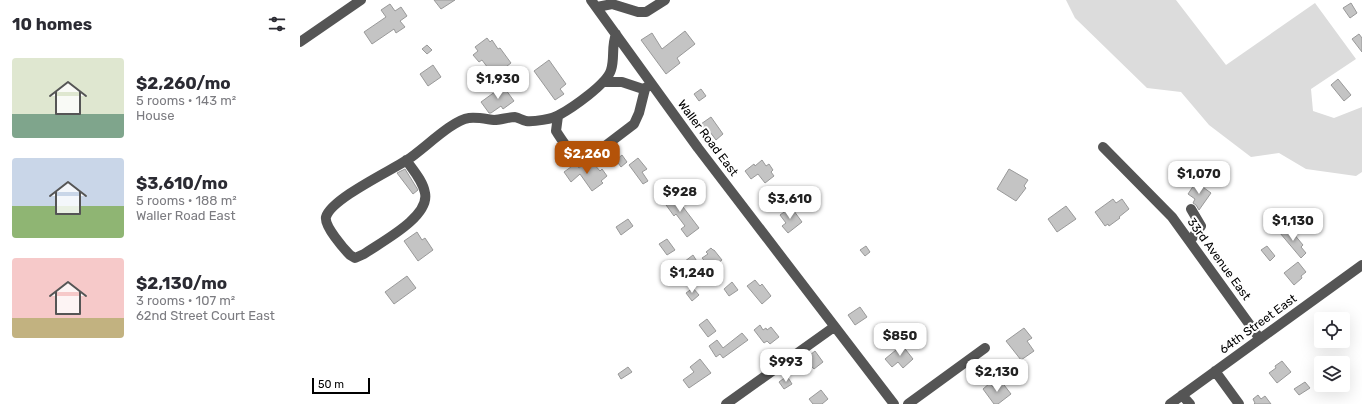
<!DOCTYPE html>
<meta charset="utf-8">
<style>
:root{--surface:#fff;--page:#f7f7f7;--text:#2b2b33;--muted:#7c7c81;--accent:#b45309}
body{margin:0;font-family:Rubik,sans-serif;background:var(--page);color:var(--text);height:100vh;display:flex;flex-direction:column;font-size:15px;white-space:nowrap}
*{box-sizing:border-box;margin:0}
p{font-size:13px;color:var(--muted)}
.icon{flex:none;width:22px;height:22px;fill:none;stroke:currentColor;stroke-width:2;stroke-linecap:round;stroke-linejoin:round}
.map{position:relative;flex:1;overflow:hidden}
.panel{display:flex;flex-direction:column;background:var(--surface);width:300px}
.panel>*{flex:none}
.buttons{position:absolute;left:1014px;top:312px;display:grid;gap:8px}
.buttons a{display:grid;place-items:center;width:36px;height:36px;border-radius:4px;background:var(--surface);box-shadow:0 4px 16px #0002;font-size:20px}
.scale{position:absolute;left:12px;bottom:10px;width:58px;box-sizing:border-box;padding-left:4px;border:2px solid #000;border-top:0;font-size:11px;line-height:14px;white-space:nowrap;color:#000;-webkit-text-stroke:3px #fff;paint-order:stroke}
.price{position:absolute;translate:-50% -34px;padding:0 9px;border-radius:8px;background:#fff;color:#222;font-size:13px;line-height:26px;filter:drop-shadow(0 1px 2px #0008)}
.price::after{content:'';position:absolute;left:50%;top:24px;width:12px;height:9px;margin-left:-6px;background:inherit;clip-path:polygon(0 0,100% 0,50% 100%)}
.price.on{background:var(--accent);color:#fff}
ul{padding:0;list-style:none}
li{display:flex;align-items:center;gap:12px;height:100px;padding:0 12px}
li span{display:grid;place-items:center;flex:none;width:112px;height:80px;border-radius:4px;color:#555}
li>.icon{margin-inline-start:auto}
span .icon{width:48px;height:48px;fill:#fffc;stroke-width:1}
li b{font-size:17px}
h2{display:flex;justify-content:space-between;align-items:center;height:48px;padding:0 12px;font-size:17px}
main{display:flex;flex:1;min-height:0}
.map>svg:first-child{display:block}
.green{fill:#dcdcdc}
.building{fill:#c4c4c4;stroke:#999}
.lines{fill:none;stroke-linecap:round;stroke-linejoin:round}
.minor{stroke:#555;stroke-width:10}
.labels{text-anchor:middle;stroke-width:4;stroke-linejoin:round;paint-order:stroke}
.street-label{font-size:12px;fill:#000;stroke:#fff}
</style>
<main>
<section class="panel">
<h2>10 homes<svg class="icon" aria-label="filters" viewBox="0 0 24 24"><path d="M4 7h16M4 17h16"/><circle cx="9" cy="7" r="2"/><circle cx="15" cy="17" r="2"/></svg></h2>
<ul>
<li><span style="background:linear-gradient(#dfe7d0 70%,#7fa58c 0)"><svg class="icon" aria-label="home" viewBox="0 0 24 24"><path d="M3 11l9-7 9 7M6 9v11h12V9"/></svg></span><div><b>$2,260/mo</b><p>5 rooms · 143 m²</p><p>House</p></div></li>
<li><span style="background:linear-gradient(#c9d6e8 60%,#8fb573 0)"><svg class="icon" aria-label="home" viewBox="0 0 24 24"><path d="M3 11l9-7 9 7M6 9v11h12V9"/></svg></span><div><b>$3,610/mo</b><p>5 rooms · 188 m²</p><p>Waller Road East</p></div></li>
<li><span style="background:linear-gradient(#f6c9c9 75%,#c2b280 0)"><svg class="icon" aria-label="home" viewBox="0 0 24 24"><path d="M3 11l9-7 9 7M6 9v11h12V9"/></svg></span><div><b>$2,130/mo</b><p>3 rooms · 107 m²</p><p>62nd Street Court East</p></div></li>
</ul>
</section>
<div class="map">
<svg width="1062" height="404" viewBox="0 0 1062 404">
<rect width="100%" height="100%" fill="#fff"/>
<path class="green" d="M766,0H876L926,65L1015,3L1056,59L1011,89L1013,111L1034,118L1062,107V172L1056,176L1006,169L979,153L951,157L909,125L881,92L847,88L775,18Z"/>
<path class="building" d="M134,0H155L141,9Z
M1051,3L1057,13L1050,18L1043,8Z
M90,4L95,11L101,7L107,16L100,21L105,27L96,33L94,29L72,44L64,32L86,17L81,10Z
M385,31L395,44L377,58L380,63L366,74L341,40L352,33L362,49Z
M1059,34L1062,38V52L1052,39Z
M187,38L190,42L192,40L198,49L200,48L211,63L194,76L182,60L179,62L173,55L178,51L175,47Z
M127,45L132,50L127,54L122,49Z
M249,60L266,84L260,89L264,94L255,100L234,71Z
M133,65L141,77L128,86L120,74Z
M1038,79L1051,95L1044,101L1031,85Z
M203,86L214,101L203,109L201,106L191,113H189L181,102Z
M401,89L406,96L399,101L394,94Z
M411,117L423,134L416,140L407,128L405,130L401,124Z
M322,155L327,162L321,167L316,160Z
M338,158L347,169L342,172L348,181L343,184L329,165Z
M462,160L466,166L469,164L473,170L471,172L474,176L465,183L458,174L451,179L445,171L454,164L455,166Z
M293,163L300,171L302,169L307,176L301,181L303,183L292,191L280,174L271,182L264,172L275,164L279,168L283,165Z
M105,169L118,190L113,194L97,173Z
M709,169L728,180L724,186L726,188L716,201L697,189Z
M896,182L911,193L899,210L896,205L893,203L895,199L888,194Z
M369,192L374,199L379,195L383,200L380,203L399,228L387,237L381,229L385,226L376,214L374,216L361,198Z
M813,199L816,203L822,199L829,209L819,217L820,218L809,226L808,224L805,226L795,212Z
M766,206L776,219L757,232L748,219Z
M491,207L502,222L488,233L482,226L486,223L480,215Z
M328,219L333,226L321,235L316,227Z
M988,227L1003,245L1001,247L1006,253L1001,258L980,233Z
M117,232L122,240L125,238L133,250L118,261L104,241Z
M367,239L375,250L367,255L359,244Z
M566,246L570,252L565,256L560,250Z
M967,246L975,256L970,261L961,250Z
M411,248L413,250H414L422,260L413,267L410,263L408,265L402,258L408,254L406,252Z
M393,255L398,263L386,272L380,265Z
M998,262L1006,272L1001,276L1002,278L994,285L984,273Z
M107,276L116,288L94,304L85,292Z
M455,280L460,286L462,284L471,296L462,304L447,286Z
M432,282L438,290L429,296L424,289Z
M393,288L399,295L392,301L386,293Z
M560,307L567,317L555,325L548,315Z
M407,319L416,331L408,337L399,325Z
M460,325L463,330L466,328L467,330L471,327L479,337L470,344L467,341L464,343L454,330Z
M724,328L732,338L727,341L734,351L721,360L706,341Z
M442,333L448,340L423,358L420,354L416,357L409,346L417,340L423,348Z
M602,345L613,359L603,368L598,362L592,367L585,359Z
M515,351L523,362L514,369L505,359Z
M400,359L411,373L389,388L383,380L394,372L390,367Z
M982,361L991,372L977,383L969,373L976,368L975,366Z
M328,367L332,372L321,379L318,374Z
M487,376L492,384L484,389L479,382Z
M701,381L711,394L698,404H694L683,389L690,383L693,387Z
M1005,382L1010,388L999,395L994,389Z
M521,390L528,399L522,404H513L509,399Z
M958,395L961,399L965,396L971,404H954L955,403L953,399Z"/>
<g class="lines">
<path class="minor" d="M291,0L398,148L594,404
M297,7L312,4L338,12H346L365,0
M0,42L61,0
M303,82H322L343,89L351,85
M258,116L256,131C260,137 270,153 276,157C281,161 287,158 292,156L334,124L339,113L345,89
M803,147L872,217L960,339
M106,160C113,170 123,181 125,193C130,217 81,242 64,254L55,258L50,255C44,249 24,226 26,217C31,199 90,171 107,160C123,150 152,120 169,118C177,117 186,119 194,120C201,120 208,117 215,117C219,118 222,120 226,121C233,122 253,119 259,115C272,108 307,84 311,70C315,58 311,47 316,34
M890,241L901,226L891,209
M915,371L939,404
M882,395L890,404
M426,404L534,327
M608,404L685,348
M870,404L1062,265"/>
</g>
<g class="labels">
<g class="street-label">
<text transform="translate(408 138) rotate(53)" y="4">Waller Road East</text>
<text transform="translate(919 259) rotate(54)" y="4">33rd Avenue East</text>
<text transform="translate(958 324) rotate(-36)" y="4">64th Street East</text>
</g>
</g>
</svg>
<div class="buttons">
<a><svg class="icon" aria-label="locate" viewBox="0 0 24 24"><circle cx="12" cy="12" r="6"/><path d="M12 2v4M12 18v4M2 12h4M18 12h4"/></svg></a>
<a><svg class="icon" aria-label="layers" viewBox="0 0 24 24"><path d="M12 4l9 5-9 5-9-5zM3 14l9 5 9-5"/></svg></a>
</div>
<div class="scale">50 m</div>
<b class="price" style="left:198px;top:100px">$1,930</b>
<b class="price on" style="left:287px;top:175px">$2,260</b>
<b class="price" style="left:899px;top:195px">$1,070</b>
<b class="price" style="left:380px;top:213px">$928</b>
<b class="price" style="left:490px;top:220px">$3,610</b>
<b class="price" style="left:993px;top:242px">$1,130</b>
<b class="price" style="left:392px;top:294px">$1,240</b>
<b class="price" style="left:600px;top:357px">$850</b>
<b class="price" style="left:486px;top:383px">$993</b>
<b class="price" style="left:697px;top:393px">$2,130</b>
</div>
</main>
